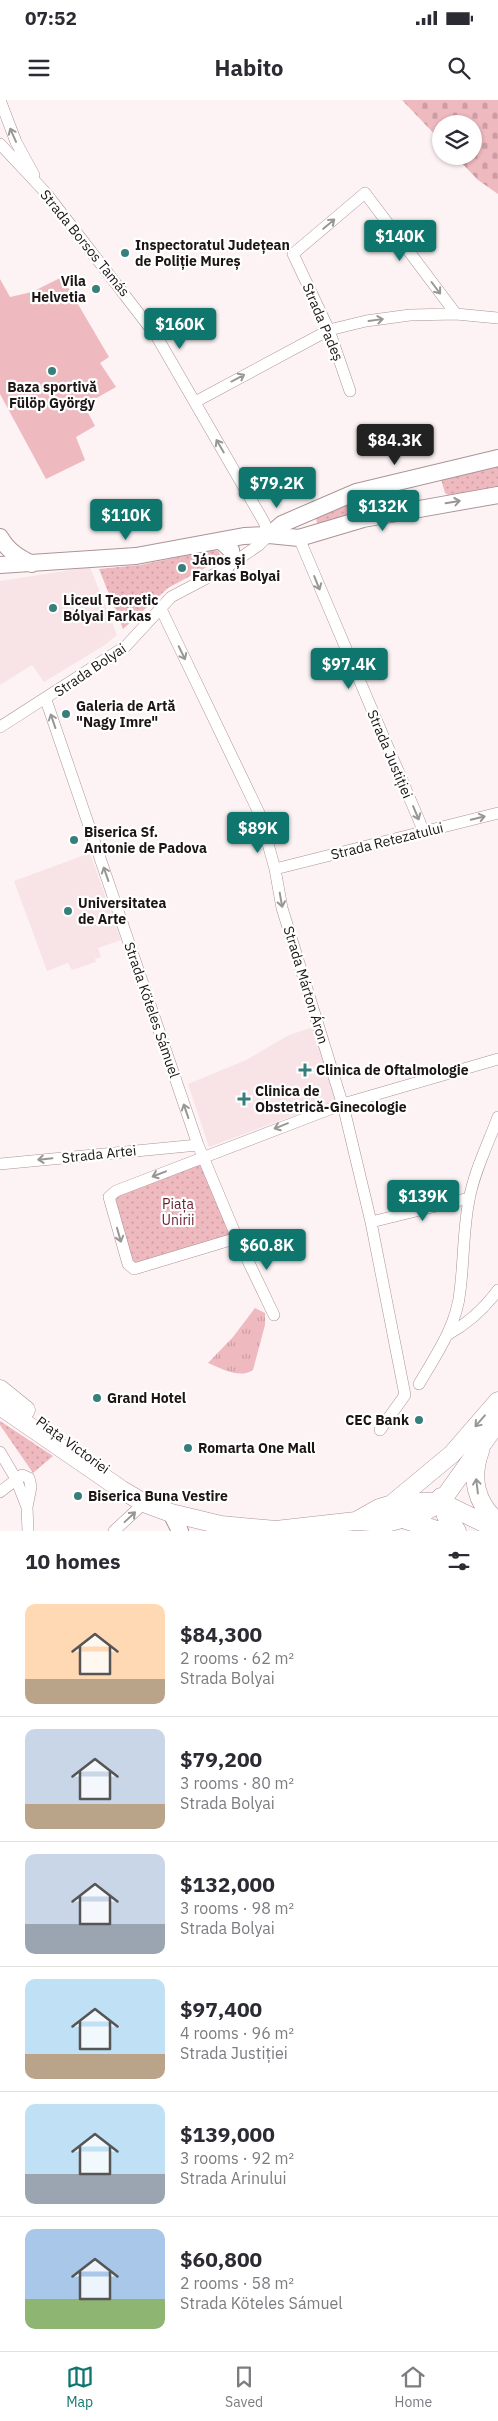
<!DOCTYPE html>
<meta charset="utf-8">
<style>
:root{--surface:#fff;--page:#f7f7f7;--text:#2b2b33;--muted:#7c7c81;--line:#e1e1e2;--accent:#0f766e}
body{margin:0;font-family:"IBM Plex Sans",sans-serif;background:var(--page);color:var(--text);height:100vh;display:flex;flex-direction:column;font-size:19px;white-space:nowrap}
*{box-sizing:border-box;margin:0}
p{font-size:16px;color:var(--muted)}
.icon{flex:none;width:28px;height:28px;fill:none;stroke:currentColor;stroke-width:2;stroke-linecap:round;stroke-linejoin:round}
.map{position:relative;height:1431px;overflow:hidden}
.side{display:flex;flex-direction:column;background:var(--surface);flex:1}
.side>*{flex:none}
.controls{position:absolute;left:432px;top:15px;display:grid;gap:10px}
.controls a{display:grid;place-items:center;width:50px;height:50px;border-radius:50%;background:var(--surface);box-shadow:0 1px 4px #0004;font-size:25px}
.price{position:absolute;translate:-50% -42px;padding:0 11px;border-radius:5px;background:var(--accent);color:#fff;font-size:16px;line-height:32px;filter:drop-shadow(0 1px 2px #0008)}
.price::after{content:'';position:absolute;left:50%;top:30px;width:15px;height:11px;margin-left:-8px;background:inherit;clip-path:polygon(0 0,100% 0,50% 100%)}
.price.active{background:#222;color:#fff}
ul{padding:0;list-style:none}
li{display:flex;align-items:center;gap:15px;height:125px;padding:0 25px}
li+li{border-top:1px solid var(--line)}
li span{display:grid;place-items:center;flex:none;width:140px;height:100px;border-radius:10px;color:#555}
li>.icon{margin-inline-start:auto}
span .icon{width:60px;height:60px;fill:#fffc;stroke-width:1}
li b{font-size:21px}
h2{display:flex;justify-content:space-between;align-items:center;height:60px;padding:0 25px;font-size:21px}
.status{display:flex;justify-content:space-between;align-items:center;height:35px;padding:0 25px;background:var(--surface);direction:ltr}
.status svg{height:14px;fill:currentColor}
header{display:flex;justify-content:space-between;align-items:center;height:65px;padding:0 25px;background:var(--surface);font-size:22px;font-weight:700}
.menu{display:flex;justify-content:space-around;align-items:center;height:70px;border-top:1px solid var(--line);background:var(--surface);font-size:14px;color:var(--muted)}
.menu a{display:grid;justify-items:center;gap:2px}
.menu .active{color:var(--accent)}
.map>svg:first-child{display:block}
.built{fill:#f8e4e6}
.grass{fill:url(#grass-tufts)}
.cemetery{fill:url(#cemetery-stones)}
.park{fill:url(#park-dots)}
.pitch{fill:#eeb9bf}
.lines{fill:none;stroke-linecap:round;stroke-linejoin:round}
.street-casing{stroke:#ab9496;stroke-width:12}
.secondary-casing{stroke:#ab9496;stroke-width:18}
.primary-casing{stroke:#ab9496;stroke-width:19}
.street{stroke:#fff;stroke-width:11}
.secondary{stroke:#fff;stroke-width:16}
.primary{stroke:#fff;stroke-width:18}
.oneway{stroke:#999696}
.poi-dot{fill:#377f7b;stroke:#fff;stroke-width:2}
.labels{text-anchor:middle;stroke-width:4.5;stroke-linejoin:round;paint-order:stroke}
.street-label{font-size:14px;fill:#1d1516;stroke:#fff}
.poi-label{font-size:14px;font-weight:bold;fill:#1d1516;stroke:#fff;text-anchor:start}
.park-label{font-size:14px;fill:#661d2d;stroke:#fff}
</style>
<div class="status"><b>07:52</b><svg viewBox="0 0 49 12"><path d="M0 12V9h3v3zM5 12V6h3v6zM10 12V3h3v9zM15 12V0h3v12zM26 1h20v11H26zM47 4h2v5h-2z"/></svg></div>
<header><svg class="icon" aria-label="menu" viewBox="0 0 24 24"><path d="M4 6h16M4 12h16M4 18h16"/></svg>Habito<svg class="icon" aria-label="search" viewBox="0 0 24 24"><circle cx="10" cy="10" r="6"/><path d="M15 15l6 6"/></svg></header>
<div class="map">
<svg width="498" height="1431" viewBox="0 0 498 1431">
<defs>
<pattern id="grass-tufts" width="24" height="20" patternUnits="userSpaceOnUse" patternTransform="scale(1.25)"><rect width="24" height="20" fill="#eeb9bf"/><path d="M3 7l-1-3M5 7V3M7 7l1-3M15 17l-1-3M17 17v-4M19 17l1-3" fill="none" stroke="#cc9ea3"/></pattern>
<pattern id="cemetery-stones" width="16" height="16" patternUnits="userSpaceOnUse" patternTransform="scale(1.25)"><rect width="16" height="16" fill="#eeb9bf"/><path d="M2 7V4a2 2 0 0 1 4 0v3zM10 15v-3a2 2 0 0 1 4 0v3z" fill="#cc9ea3"/></pattern>
<pattern id="park-dots" width="8" height="8" patternUnits="userSpaceOnUse" patternTransform="scale(1.25)"><rect width="8" height="8" fill="#eeb9bf"/><path d="M2 2h.1M6 6h.1" fill="none" stroke="#cc9ea3" stroke-width="1.8" stroke-linecap="round"/></pattern>
</defs>
<rect width="100%" height="100%" fill="#fdf3f4"/>
<path class="built" d="M90,467L117,535L105,545L44,582L32,565L0,585V481Z
M90,753L121,840L98,848L101,857L95,859L96,862L72,870L68,863L47,871L14,781Z
M314,927L336,1000L209,1047L188,984L246,960L289,935Z"/>
<path class="grass" d="M255,1208L265,1213V1225L253,1270C239,1279 223,1269 208,1263L233,1237Z"/>
<path class="cemetery" d="M402,0H498V94L478,80L455,56H474V24H441V41Z"/>
<path class="park" d="M498,364V389L448,395L445,393L441,379Z
M355,399L360,401L363,410L361,414L321,424L317,423L315,414Z
M213,450L218,451L221,456L218,461L168,488L123,529L99,469L140,465Z
M202,1057L237,1138L134,1169L109,1097Z
M0,1321L53,1356L33,1373L0,1325Z"/>
<path class="pitch" d="M62,177L109,257L100,263L116,287L84,305L95,326L76,337L85,360L46,379L0,294V179L10,197L32,192Z"/>
<g class="lines">
<g class="street-casing">
<path id="street" d="M0,0L16,42L34,75
M0,44L46,93L157,237L264,422L269,435L259,445L224,469L171,497L126,546L0,627
M350,291L329,230L293,154L365,93L456,214
M195,302L329,230L366,221L410,215L456,214L498,218
M299,438L424,732
M161,509L260,715L275,769L282,808L344,1009L371,1122L405,1295L380,1330
M46,600L198,1045L237,1138L274,1215
M275,769L498,713
M0,1064L198,1045
M371,1122L469,1098
M237,1138L134,1169L128,1164L109,1097L116,1091L343,1004L498,959
M447,1235C467,1224 484,1209 498,1190
M419,1284C436,1255 457,1225 460,1191C464,1160 463,1130 469,1100C474,1072 488,1044 498,1017
M0,1352L16,1379L27,1407
M0,1392L22,1375L29,1378L31,1387L27,1407L28,1431
M114,1431L144,1403"/>
</g>
<g class="secondary-casing">
<path id="secondary" d="M269,435L282,424L356,392L498,358
M0,437C8,451 18,457 32,464
M222,442L231,450L232,457L224,469
M0,465L136,456L244,436L269,435L299,438L363,419L498,395
M171,1413L180,1431"/>
</g>
<g class="primary-casing">
<path id="primary" d="M0,1289L26,1310
M0,1306L122,1390L144,1403L171,1413L221,1425L276,1430L356,1421L386,1423L421,1414L441,1402L498,1322
M480,1351C470,1378 476,1404 498,1422
M441,1397L446,1416L457,1431
M393,1403L452,1354L498,1301
M403,1419L440,1431
M356,1421L379,1408L392,1404L406,1402H441L498,1430"/>
</g>
<use href="#street" class="street"/>
<use href="#secondary" class="secondary"/>
<use href="#primary" class="primary"/>
</g>
<defs><path id="oneway-shaft" d="M-6 0H5M1.5-3L5.5 0L1.5 3" fill="none" stroke-width="1.6" stroke-linecap="round" stroke-linejoin="round" transform="scale(1.25)"/></defs>
<g class="oneway">
<use href="#oneway-shaft" transform="translate(13 35) rotate(-114)"/>
<use href="#oneway-shaft" transform="translate(329 124) rotate(-40)"/>
<use href="#oneway-shaft" transform="translate(436 188) rotate(53)"/>
<use href="#oneway-shaft" transform="translate(376 220) rotate(-8)"/>
<use href="#oneway-shaft" transform="translate(238 278) rotate(-28)"/>
<use href="#oneway-shaft" transform="translate(220 346) rotate(-120)"/>
<use href="#oneway-shaft" transform="translate(453 402) rotate(-9)"/>
<use href="#oneway-shaft" transform="translate(317 483) rotate(68)"/>
<use href="#oneway-shaft" transform="translate(182 553) rotate(64)"/>
<use href="#oneway-shaft" transform="translate(53 621) rotate(-109)"/>
<use href="#oneway-shaft" transform="translate(416 713) rotate(67)"/>
<use href="#oneway-shaft" transform="translate(478 718) rotate(-14)"/>
<use href="#oneway-shaft" transform="translate(106 774) rotate(-109)"/>
<use href="#oneway-shaft" transform="translate(281 800) rotate(80)"/>
<use href="#oneway-shaft" transform="translate(186 1011) rotate(-109)"/>
<use href="#oneway-shaft" transform="translate(281 1026) rotate(158)"/>
<use href="#oneway-shaft" transform="translate(45 1059) rotate(174)"/>
<use href="#oneway-shaft" transform="translate(159 1074) rotate(159)"/>
<use href="#oneway-shaft" transform="translate(119 1135) rotate(74)"/>
<use href="#oneway-shaft" transform="translate(480 1321) rotate(131)"/>
<use href="#oneway-shaft" transform="translate(477 1386) rotate(-97)"/>
<use href="#oneway-shaft" transform="translate(130 1417) rotate(-43)"/>
</g>
<g class="poi-dot">
<circle cx="125" cy="153" r="5"/>
<circle cx="96" cy="189" r="5"/>
<circle cx="52" cy="271" r="5"/>
<circle cx="182" cy="468" r="5"/>
<circle cx="53" cy="508" r="5"/>
<circle cx="66" cy="614" r="5"/>
<circle cx="74" cy="740" r="5"/>
<circle cx="68" cy="811" r="5"/>
<path d="M302.5 962.5h5v5h5v5h-5v5h-5v-5h-5v-5h5z"/>
<path d="M241.5 991.5h5v5h5v5h-5v5h-5v-5h-5v-5h5z"/>
<circle cx="97" cy="1298" r="5"/>
<circle cx="419" cy="1320" r="5"/>
<circle cx="188" cy="1348" r="5"/>
<circle cx="78" cy="1396" r="5"/>
</g>
<g class="labels">
<g class="street-label">
<text transform="translate(85 143) rotate(51)" y="5">Strada Borsos Tamás</text>
<text transform="translate(323 222) rotate(67)" y="5">Strada Padeș</text>
<text transform="translate(90 570) rotate(-34)" y="5">Strada Bolyai</text>
<text transform="translate(390 654) rotate(67)" y="5">Strada Justiției</text>
<text transform="translate(387 741) rotate(-14)" y="5">Strada Retezatului</text>
<text transform="translate(306 885) rotate(73)" y="5">Strada Márton Áron</text>
<text transform="translate(152 910) rotate(71)" y="5">Strada Köteles Sámuel</text>
<text transform="translate(99 1054) rotate(-6)" y="5">Strada Artei</text>
<text transform="translate(73 1345) rotate(36)" y="5">Piața Victoriei</text>
</g>
<g class="poi-label">
<text x="135" y="150">Inspectoratul Județean<tspan x="135" dy="16">de Poliție Mureș</tspan></text>
<text x="86" y="186" text-anchor="end">Vila<tspan x="86" dy="16">Helvetia</tspan></text>
<text x="52" y="292" text-anchor="middle">Baza sportivă<tspan x="52" dy="16">Fülöp György</tspan></text>
<text x="192" y="465">János și<tspan x="192" dy="16">Farkas Bolyai</tspan></text>
<text x="63" y="505">Liceul Teoretic<tspan x="63" dy="16">Bólyai Farkas</tspan></text>
<text x="76" y="611">Galeria de Artă<tspan x="76" dy="16">"Nagy Imre"</tspan></text>
<text x="84" y="737">Biserica Sf.<tspan x="84" dy="16">Antonie de Padova</tspan></text>
<text x="78" y="808">Universitatea<tspan x="78" dy="16">de Arte</tspan></text>
<text x="316" y="975">Clinica de Oftalmologie</text>
<text x="255" y="996">Clinica de<tspan x="255" dy="16">Obstetrică-Ginecologie</tspan></text>
<text x="107" y="1303">Grand Hotel</text>
<text x="409" y="1325" text-anchor="end">CEC Bank</text>
<text x="198" y="1353">Romarta One Mall</text>
<text x="88" y="1401">Biserica Buna Vestire</text>
</g>
<g class="park-label">
<text x="178" y="1109">Piața<tspan x="178" dy="16">Unirii</tspan></text>
</g>
</g>
</svg>
<div class="controls">
<a><svg class="icon" aria-label="layers" viewBox="0 0 24 24"><path d="M12 4l9 5-9 5-9-5zM3 14l9 5 9-5"/></svg></a>
</div>
<b class="price" style="left:400px;top:162px">$140K</b>
<b class="price" style="left:180px;top:250px">$160K</b>
<b class="price active" style="left:395px;top:366px">$84.3K</b>
<b class="price" style="left:277px;top:409px">$79.2K</b>
<b class="price" style="left:383px;top:432px">$132K</b>
<b class="price" style="left:126px;top:441px">$110K</b>
<b class="price" style="left:349px;top:590px">$97.4K</b>
<b class="price" style="left:258px;top:754px">$89K</b>
<b class="price" style="left:423px;top:1122px">$139K</b>
<b class="price" style="left:267px;top:1171px">$60.8K</b>
</div>
<section class="side">
<h2>10 homes<svg class="icon" aria-label="filters" viewBox="0 0 24 24"><path d="M4 7h16M4 17h16"/><circle cx="9" cy="7" r="2"/><circle cx="15" cy="17" r="2"/></svg></h2>
<ul>
<li><span style="background:linear-gradient(#ffd9b3 75%,#b9a48a 0)"><svg class="icon" aria-label="home" viewBox="0 0 24 24"><path d="M3 11l9-7 9 7M6 9v11h12V9"/></svg></span><div><b>$84,300</b><p>2 rooms · 62 m²</p><p>Strada Bolyai</p></div></li>
<li><span style="background:linear-gradient(#c9d6e8 75%,#b9a48a 0)"><svg class="icon" aria-label="home" viewBox="0 0 24 24"><path d="M3 11l9-7 9 7M6 9v11h12V9"/></svg></span><div><b>$79,200</b><p>3 rooms · 80 m²</p><p>Strada Bolyai</p></div></li>
<li><span style="background:linear-gradient(#c9d6e8 70%,#9aa5b1 0)"><svg class="icon" aria-label="home" viewBox="0 0 24 24"><path d="M3 11l9-7 9 7M6 9v11h12V9"/></svg></span><div><b>$132,000</b><p>3 rooms · 98 m²</p><p>Strada Bolyai</p></div></li>
<li><span style="background:linear-gradient(#bfe0f5 75%,#b9a48a 0)"><svg class="icon" aria-label="home" viewBox="0 0 24 24"><path d="M3 11l9-7 9 7M6 9v11h12V9"/></svg></span><div><b>$97,400</b><p>4 rooms · 96 m²</p><p>Strada Justiției</p></div></li>
<li><span style="background:linear-gradient(#bfe0f5 70%,#9aa5b1 0)"><svg class="icon" aria-label="home" viewBox="0 0 24 24"><path d="M3 11l9-7 9 7M6 9v11h12V9"/></svg></span><div><b>$139,000</b><p>3 rooms · 92 m²</p><p>Strada Arinului</p></div></li>
<li><span style="background:linear-gradient(#a9c7e8 70%,#8fb573 0)"><svg class="icon" aria-label="home" viewBox="0 0 24 24"><path d="M3 11l9-7 9 7M6 9v11h12V9"/></svg></span><div><b>$60,800</b><p>2 rooms · 58 m²</p><p>Strada Köteles Sámuel</p></div></li>
</ul>
</section>
<nav class="menu">
<a class="active"><svg class="icon" aria-label="map" viewBox="0 0 24 24"><path d="M3 6l6-2 6 2 6-2v14l-6 2-6-2-6 2zM9 4v14M15 6v14"/></svg>Map</a>
<a><svg class="icon" aria-label="saved" viewBox="0 0 24 24"><path d="M7 4h10v16l-5-4-5 4z"/></svg>Saved</a>
<a><svg class="icon" aria-label="home" viewBox="0 0 24 24"><path d="M3 11l9-7 9 7M6 9v11h12V9"/></svg>Home</a>
</nav>
